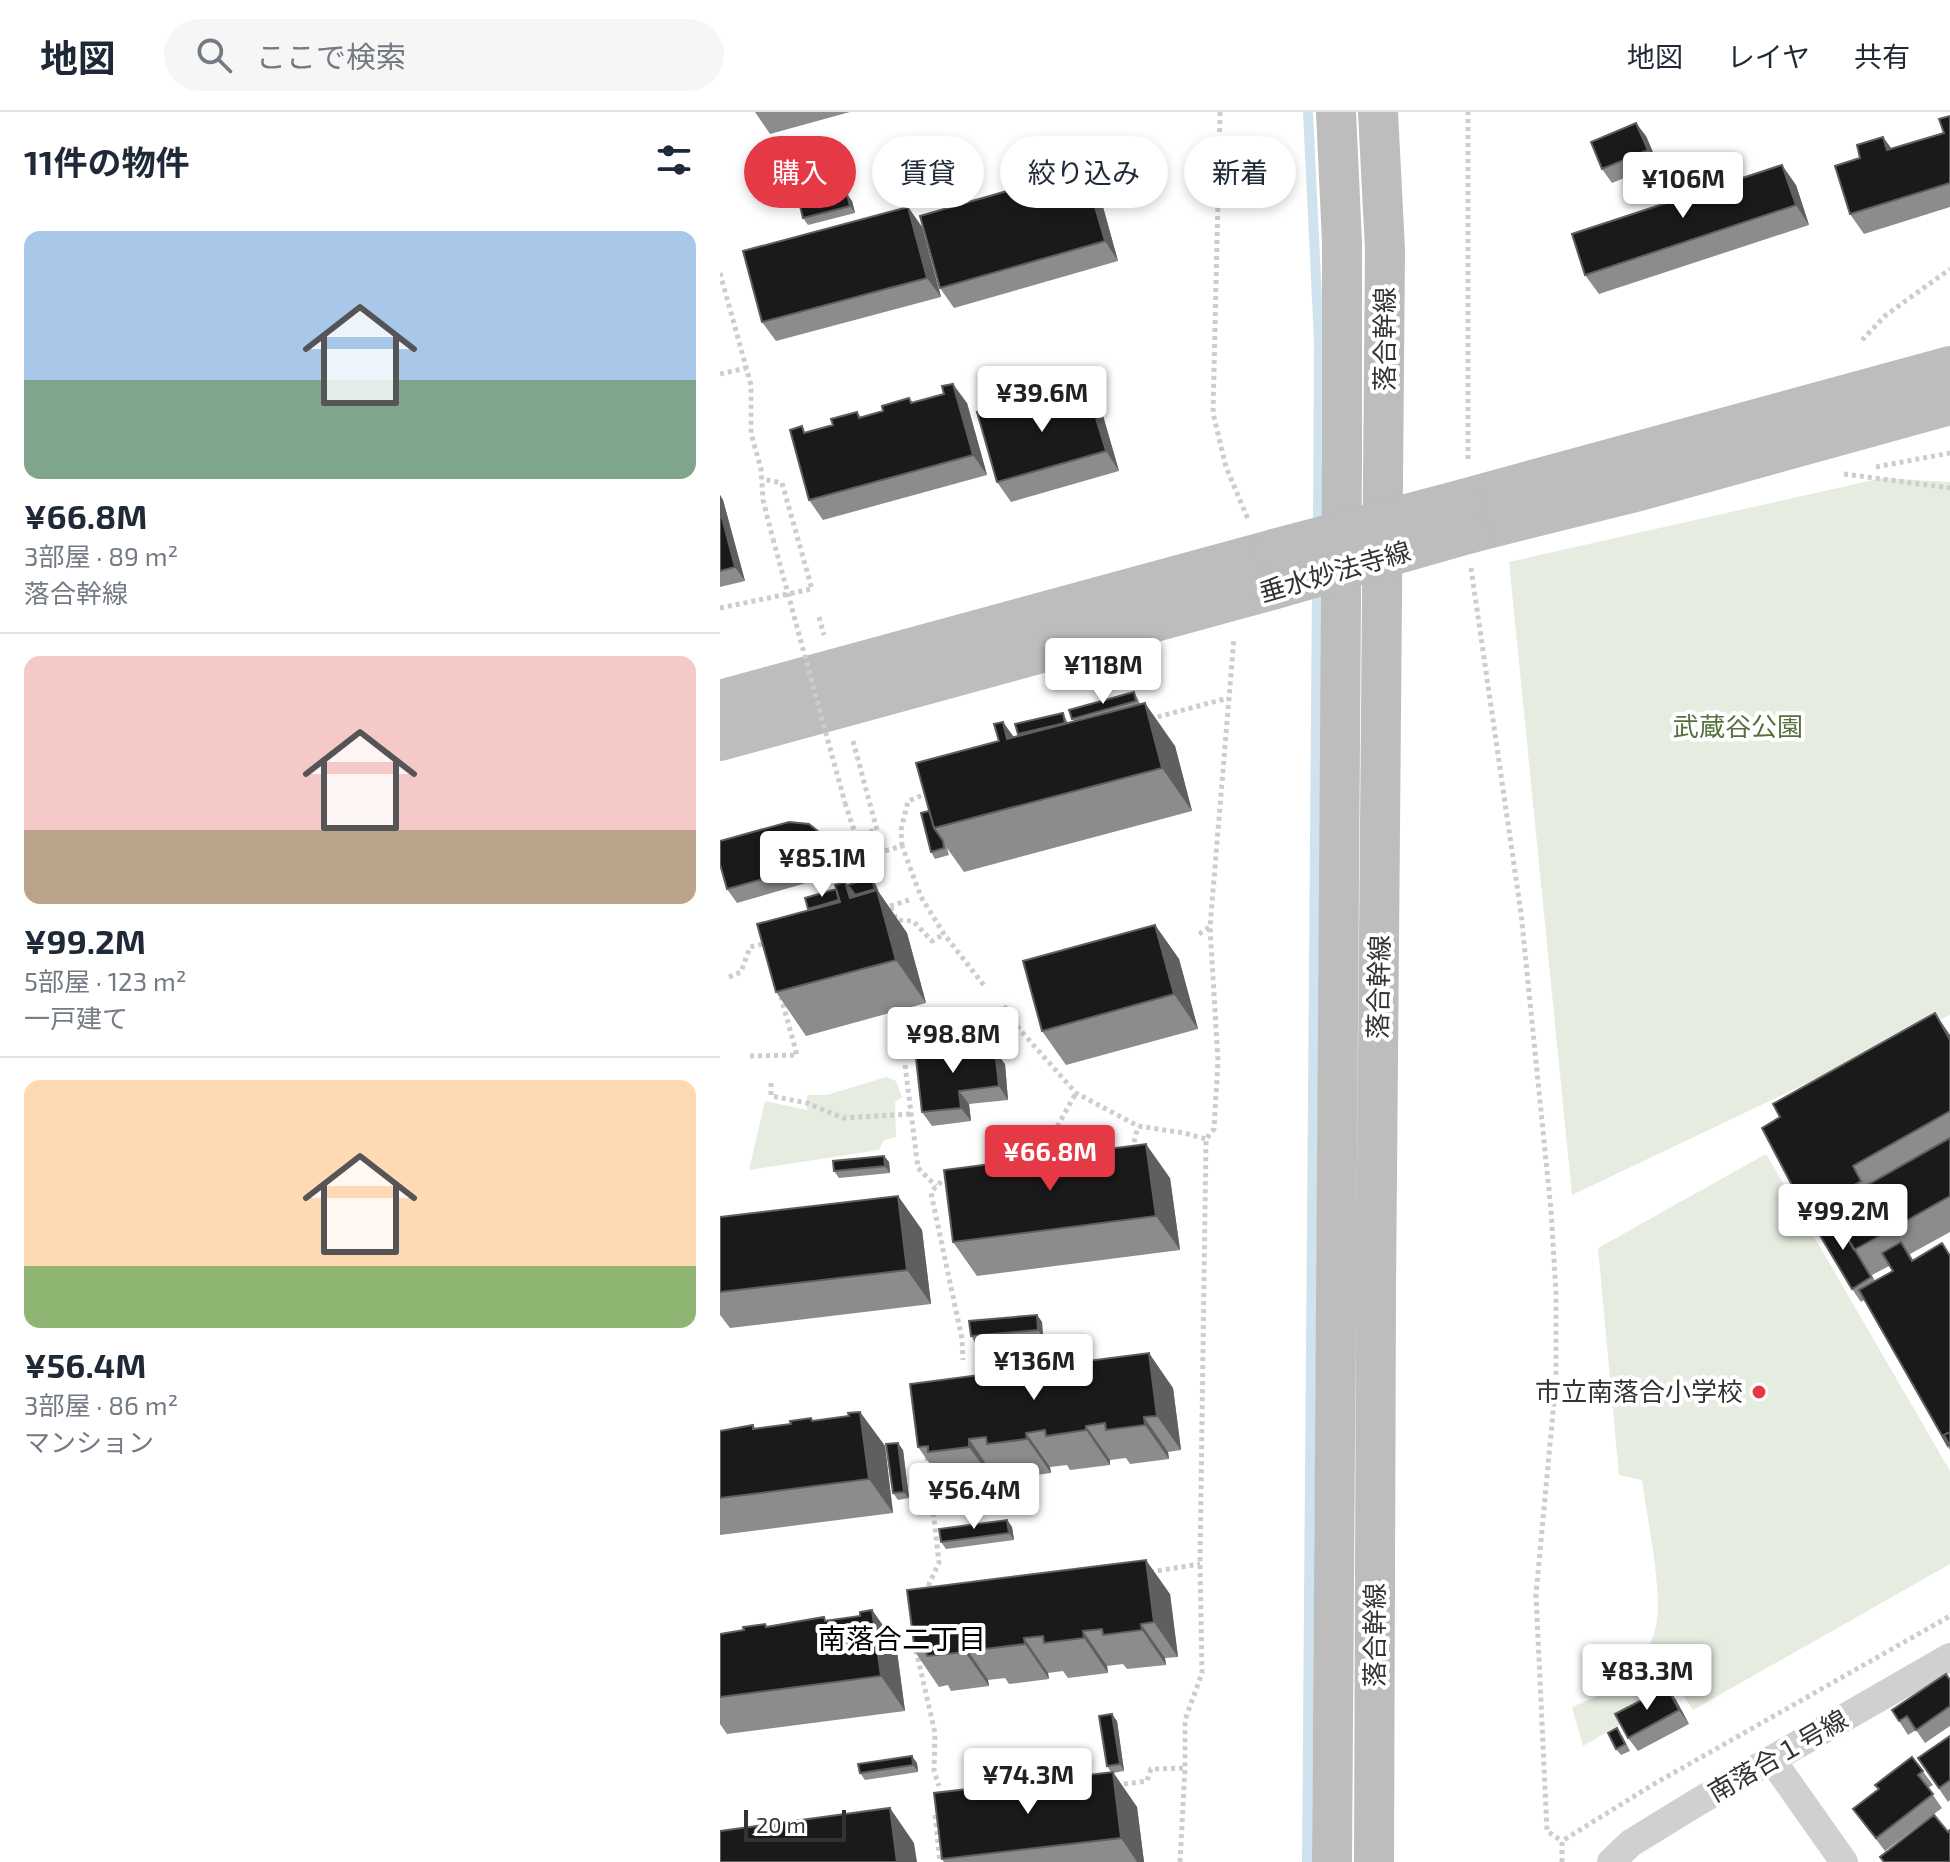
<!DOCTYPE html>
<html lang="ja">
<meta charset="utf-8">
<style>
:root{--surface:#fff;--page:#f6f6f7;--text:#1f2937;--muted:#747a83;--line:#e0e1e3;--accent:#e63946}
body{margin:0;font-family:"Exo 2","Noto Sans JP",sans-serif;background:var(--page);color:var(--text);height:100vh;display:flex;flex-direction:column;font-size:30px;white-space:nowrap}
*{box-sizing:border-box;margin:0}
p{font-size:26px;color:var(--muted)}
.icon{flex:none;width:44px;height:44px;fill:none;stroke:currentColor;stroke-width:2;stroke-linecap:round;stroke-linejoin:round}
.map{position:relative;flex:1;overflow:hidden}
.details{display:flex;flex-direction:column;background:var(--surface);width:720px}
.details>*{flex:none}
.top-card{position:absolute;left:24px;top:24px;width:760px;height:72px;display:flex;gap:16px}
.scale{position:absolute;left:24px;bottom:20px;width:102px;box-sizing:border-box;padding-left:8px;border:4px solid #333;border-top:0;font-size:22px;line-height:28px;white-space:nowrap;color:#333;-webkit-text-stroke:6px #fff;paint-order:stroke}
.price{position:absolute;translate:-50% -68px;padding:0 18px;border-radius:8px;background:#fff;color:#222;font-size:26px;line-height:52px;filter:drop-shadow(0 2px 4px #0008)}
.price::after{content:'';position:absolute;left:50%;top:48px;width:24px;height:18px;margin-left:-12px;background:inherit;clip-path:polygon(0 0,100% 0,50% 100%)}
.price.on{background:var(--accent);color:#fff}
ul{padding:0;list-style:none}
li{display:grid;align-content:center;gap:16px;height:424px;padding:0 24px}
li+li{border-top:2px solid var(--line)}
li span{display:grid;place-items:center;height:248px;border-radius:16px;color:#555}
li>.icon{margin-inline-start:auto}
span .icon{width:144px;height:144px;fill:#fffc;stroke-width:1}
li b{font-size:34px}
h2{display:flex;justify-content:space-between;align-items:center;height:96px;padding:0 24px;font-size:34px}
.chip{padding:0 28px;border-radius:36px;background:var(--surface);box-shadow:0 4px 12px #0003;font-size:28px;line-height:72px}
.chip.on{background:var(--accent);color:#fff}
header{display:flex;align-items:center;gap:48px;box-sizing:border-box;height:112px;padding:0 40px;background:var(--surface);border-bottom:2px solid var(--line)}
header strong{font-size:38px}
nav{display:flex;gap:44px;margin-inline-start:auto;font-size:28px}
.search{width:560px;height:72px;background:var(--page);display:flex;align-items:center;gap:20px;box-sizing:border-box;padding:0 28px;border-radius:44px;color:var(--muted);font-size:30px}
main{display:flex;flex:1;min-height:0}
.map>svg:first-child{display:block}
.green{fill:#e6ecdf}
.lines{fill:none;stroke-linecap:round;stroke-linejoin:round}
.stream{stroke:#cfe2ee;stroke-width:10}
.path{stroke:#cdcdcd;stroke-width:5;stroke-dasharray:4 4;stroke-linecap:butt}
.street{stroke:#d0d0d0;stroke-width:28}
.secondary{stroke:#bdbdbd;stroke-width:40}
.path-bridge{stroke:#cdcdcd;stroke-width:5;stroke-dasharray:4 4;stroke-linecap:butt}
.secondary-bridge{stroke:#bdbdbd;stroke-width:40}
.wall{fill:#8c8c8c;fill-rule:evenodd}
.shaded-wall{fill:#5f5f5f}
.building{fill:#1a1a1a;stroke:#5f5f5f;stroke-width:2}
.poi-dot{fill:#e63946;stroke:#fff;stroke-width:3}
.labels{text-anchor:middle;stroke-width:8;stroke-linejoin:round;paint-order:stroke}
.street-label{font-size:26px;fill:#333;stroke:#fff}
.park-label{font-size:26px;fill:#56703f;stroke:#fff}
.poi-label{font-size:26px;fill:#333;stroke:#fff;text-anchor:end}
.neighbourhood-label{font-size:28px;fill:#000;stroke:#fff}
</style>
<header>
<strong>地図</strong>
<div class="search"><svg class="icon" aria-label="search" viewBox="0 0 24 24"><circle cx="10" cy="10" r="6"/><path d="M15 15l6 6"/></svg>ここで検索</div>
<nav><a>地図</a><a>レイヤ</a><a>共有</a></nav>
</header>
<main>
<section class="details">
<h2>11件の物件<svg class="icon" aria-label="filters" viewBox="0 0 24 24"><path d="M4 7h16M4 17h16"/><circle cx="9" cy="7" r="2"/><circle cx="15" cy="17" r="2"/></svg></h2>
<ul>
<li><span style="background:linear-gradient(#a9c7e8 60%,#7fa58c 0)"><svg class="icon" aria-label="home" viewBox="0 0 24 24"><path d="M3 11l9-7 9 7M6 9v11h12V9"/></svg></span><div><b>¥66.8M</b><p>3部屋 · 89 m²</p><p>落合幹線</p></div></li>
<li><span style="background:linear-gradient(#f6c9c9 70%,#b9a48a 0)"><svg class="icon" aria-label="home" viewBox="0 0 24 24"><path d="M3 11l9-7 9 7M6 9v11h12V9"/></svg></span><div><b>¥99.2M</b><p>5部屋 · 123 m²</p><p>一戸建て</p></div></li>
<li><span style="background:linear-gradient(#ffd9b3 75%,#8fb573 0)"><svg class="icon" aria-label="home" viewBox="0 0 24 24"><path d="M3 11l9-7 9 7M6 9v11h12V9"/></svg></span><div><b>¥56.4M</b><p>3部屋 · 86 m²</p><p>マンション</p></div></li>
</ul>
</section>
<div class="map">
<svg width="1230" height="1750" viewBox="0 0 1230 1750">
<rect width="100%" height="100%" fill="#fff"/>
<path class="green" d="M1162,366L1230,370V903L852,1083L789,450Z
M166,965L176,969L182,985L175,990L176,1025L164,1028L159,1038L29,1058L45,989L87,998V983H107Z
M1046,1042L1230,1359V1452L973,1598L959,1577L863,1634L852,1595C866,1589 883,1583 896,1574C915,1561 931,1537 936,1514C943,1479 927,1406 922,1368L899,1363L878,1136Z"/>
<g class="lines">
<path class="stream" d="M588,0L599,229L598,416
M587,1750L597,472"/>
<path class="path" d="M500,0L493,301L506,355L528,407
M0,161L31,273V321L41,357L43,388L53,427
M1142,228L1166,203L1230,157
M0,262L26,256
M748,347V0
M1156,355L1230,341
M1124,362L1230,376
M751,456L801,801L831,1098L836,1181V1268L816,1482L827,1719L842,1729
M0,496L92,477L62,371L42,367
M99,505L104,523
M430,607L508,586
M133,629L157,718L136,723
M125,691L143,745L182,734L201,785L224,822L266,876
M182,734L181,718L188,689L208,681
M170,794L189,788
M164,796L170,794L177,808L193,809L212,829L224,822
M479,822L490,815
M9,865L21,860L30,835L47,831
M284,894L293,910L356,981L418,1014L464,1021L486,1027
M30,944L77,943L61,885
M185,953L198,1056L216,1074
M51,971V984L87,991L123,1006L191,1002
M412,1038L418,1014
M316,1048L320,1045L356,981
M228,1065L216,1074L211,1081L242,1227L243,1248
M207,1345L219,1451L209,1472L210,1480
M430,1460L480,1452
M196,1538L215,1621L214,1659L219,1674
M396,1673L427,1669L431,1657L465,1656
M215,1703L220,1750
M460,1750L465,1656V1608L482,1561L480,1452L486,1027L494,1017L498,949L490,815L514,526
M842,1750V1729L934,1672L1230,1504"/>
<path class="street" d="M1052,1648L1124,1750
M891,1750L911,1731L976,1691L1230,1545"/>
<path class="secondary" d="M743,387L1230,254
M751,421L923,378L1230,293
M0,588L554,437
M0,629L552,478
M612,1750L622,350V130L616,0
M654,1750L656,1178L665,138L658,0"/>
<path class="path-bridge" d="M53,427L125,691"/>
<path class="secondary-bridge" d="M554,437L743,387
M552,478L751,421"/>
</g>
<path class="wall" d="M35,0H130L50,22Z
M1230,4V95L1144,122L1130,102L1172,37L1224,21Z
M926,24L938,52L892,71L882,57Z
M366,36L370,43L373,52L321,66L316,59Z
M1076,73L1089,113L879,182L865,163Z
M378,77L398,149L234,196L220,176Z
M132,89L135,101L88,113L83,106Z
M188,95L202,115L221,185L56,229L42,210Z
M365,270L379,290L399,359L291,390L277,370L270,296L274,302L329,288L357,281Z
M189,286L193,291H247L267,363L103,408L89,388L87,320L113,313L137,300L141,305L163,299Z
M0,383L3,388L25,469L0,475Z
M414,580L418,587L420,592L455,634L472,699L244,760L227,736L229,743L215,747L211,740L209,699L294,625L299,624L298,622L343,601L348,611L354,609L352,607Z
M99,720L108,733L117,762L17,791L7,777Z
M151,766L156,773L158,779L187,821L206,891L86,924L56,880L88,798L128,773Z
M435,813L459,847L478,917L346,953L322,919Z
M1230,923V1120L1190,1142L1193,1148L1230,1142V1338L1144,1188L1141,1190L1132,1177L1096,1115L1086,1100L1060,1005ZM1169,1154L1173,1159L1155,1169L1152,1163Z
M233,934L235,937L268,940L285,952L288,988L249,992L251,1009L212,1014L202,1000Z
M164,1044L169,1050L170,1061L119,1066L114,1059Z
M450,1066L460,1138L257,1164L233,1130Z
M178,1084L202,1118L211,1192L10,1216L0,1203V1105Z
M317,1203L322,1210L323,1225L255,1231L251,1224Z
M453,1276L461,1338L448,1340L449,1347L410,1352L406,1346L390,1348V1353L350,1358L347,1353L330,1355L331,1361L291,1366L286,1360L273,1362L274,1369L233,1375L228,1369H222L198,1335Z
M140,1300L165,1334L173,1401L0,1423V1319L33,1313L36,1317L71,1312L91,1306L93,1309L129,1304Z
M183,1338L189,1386L178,1388L173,1381Z
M287,1408L292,1415L294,1428L226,1437L221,1430Z
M450,1482L458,1545L445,1546L446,1553L407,1557L403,1552L387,1554L388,1561L348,1566L343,1559L328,1561L329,1567L289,1572L285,1566L268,1568L269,1574L231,1579L228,1573L219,1575L195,1540Z
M152,1498L176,1532L185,1599L7,1622L0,1612V1522L24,1518L45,1512L47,1515L104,1505L106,1508L140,1504Z
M1230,1568V1614L1205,1631L1196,1618L1188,1623L1172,1598Z
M947,1575L956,1588L969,1612L918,1639L908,1626Z
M397,1609L404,1659L393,1661L417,1695L424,1750H224L222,1747L391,1660L387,1654Z
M902,1623L910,1639L901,1643L896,1637Z
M1230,1624V1688L1228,1690L1198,1646Z
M1192,1645L1213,1673L1208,1676L1222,1696L1165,1739L1133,1697L1159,1678Z
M197,1651L198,1660L145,1668L140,1661Z"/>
<path class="shaded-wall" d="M916,11L926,24L938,52L928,38Z
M1163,25L1177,44L1167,38Z
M366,36L370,43L373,52L368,45Z
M1062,53L1076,73L1089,113L1076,93Z
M364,57L378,77L398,149L385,129Z
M127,82L132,89L135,101L130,94Z
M188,95L202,115L221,185L207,166Z
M365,270L379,290L399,359L386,339Z
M233,272L247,291L267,363L253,343Z
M0,383L3,388L25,469L15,455L0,398Z
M425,591L455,634L472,699L442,656Z
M283,610L314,653L287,627Z
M99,720L108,733L117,762L108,749Z
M151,766L156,773L158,779L187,821L206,891L176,848L158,782L155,777Z
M125,770L156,813L130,786Z
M435,813L459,847L478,917L454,882Z
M1215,901L1230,923V928Z
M275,939L285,952L288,988L279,974Z
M239,979L249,992L251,1009L241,996Z
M426,1032L450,1066L460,1138L436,1104Z
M164,1044L169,1050L170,1061L165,1054Z
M178,1084L202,1118L211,1192L187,1158Z
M317,1203L322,1210L323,1225L318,1218Z
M429,1241L453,1276L461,1338L437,1304Z
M140,1300L165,1334L173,1401L149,1367Z
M424,1305L448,1340L449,1347L425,1313Z
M366,1314L390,1348V1353L366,1318Z
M306,1321L330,1355L331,1361L307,1327Z
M249,1327L273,1362L274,1369L249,1335Z
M178,1331L183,1338L189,1386L184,1380Z
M287,1408L292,1415L294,1428L289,1421Z
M426,1448L450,1482L458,1545L434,1510Z
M152,1498L176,1532L185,1599L161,1564Z
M421,1512L445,1546L446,1553L422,1518Z
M363,1519L387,1554L388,1561L364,1526Z
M304,1526L328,1561L329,1567L305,1532Z
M244,1533L268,1568L269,1574L245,1540Z
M947,1575L956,1588L969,1612L959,1598Z
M392,1602L397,1609L404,1659L400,1652Z
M192,1644L197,1651L198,1660L193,1653Z
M393,1660L417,1695L424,1750H417L401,1726Z
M170,1696L194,1731L197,1750H177Z"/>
<path class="building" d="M1230,4V71L1130,102L1115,54L1140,46L1137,33L1163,25L1167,38L1224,21L1219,7Z
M916,11L928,38L882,57L871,30Z
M366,36L368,45L316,59L313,50Z
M1062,53L1076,93L865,163L852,122Z
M364,57L385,129L220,176L200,104Z
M127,82L130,94L83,106L80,94Z
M188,95L207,166L42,210L23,139Z
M365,270L386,339L277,370L257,300L270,296L271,303L304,294L302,288L324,282L327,289L357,281L355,273Z
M233,272L253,343L89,388L70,318L82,314L84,321L113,313L111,307L137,300L139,306L163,299L162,294L189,286L191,291L224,282L222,274Z
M0,398L15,455L0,459Z
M414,580L416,589L352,607L349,598Z
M425,591L442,656L214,716L196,651L279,629L274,612L283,610L287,627Z
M343,601L345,611L298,622L295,612Z
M209,699L214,716L223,729L224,736L211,740L201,701Z
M69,710L89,712L99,720L108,749L7,777L0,752V729Z
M151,766L155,777L135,783L128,773Z
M125,770L130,786L157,778L176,848L56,880L37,812L120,790L115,773Z
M116,777L119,788L88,797L85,786Z
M435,813L454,882L322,919L303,849Z
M1215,901L1230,928V999L1133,1054L1141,1069L1086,1100L1042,1016L1060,1005L1053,992Z
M233,934V937L264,934L265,940L275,939L279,974L239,979L241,996L202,1000L195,938Z
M1230,1026V1084L1134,1138L1109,1095Z
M426,1032L436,1104L233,1130L224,1058Z
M164,1044L165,1054L114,1059L113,1049Z
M178,1084L187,1158L0,1180V1105Z
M1114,1103L1151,1165L1132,1177L1095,1115Z
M1181,1130L1192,1149L1222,1131L1230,1144V1320L1224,1323L1229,1333L1228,1334L1139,1178L1173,1159L1162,1141Z
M317,1203L318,1218L251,1224L249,1209Z
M429,1241L437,1304L424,1305L425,1313L386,1318L385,1311L366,1314V1318L326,1324L325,1318L306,1321L307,1327L267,1332L266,1325L249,1327V1335L208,1340V1334L198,1335L190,1272Z
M140,1300L149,1367L0,1386V1319L33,1313V1317L71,1312L70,1309L91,1306L92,1309L129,1304L128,1301Z
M1230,1320V1334L1224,1323Z
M178,1331L184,1380L173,1381L166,1332Z
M287,1408L289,1421L221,1430L219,1417Z
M426,1448L434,1510L421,1512L422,1518L383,1523L382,1517L363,1519L364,1526L324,1531L323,1524L304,1526L305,1532L265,1537L264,1531L244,1533L245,1540L207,1544L206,1539L195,1540L187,1478Z
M152,1498L161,1564L0,1585V1522L24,1518L23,1515L45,1512L46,1515L104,1505L105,1509L140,1504V1500Z
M1226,1562L1230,1568V1594L1196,1618L1187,1604L1179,1609L1172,1598Z
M947,1575L959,1598L908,1626L895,1602Z
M392,1602L400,1652L387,1654L379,1604Z
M897,1616L905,1632L896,1637L888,1621Z
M1230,1624V1668L1219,1676L1198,1646Z
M192,1644L193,1653L140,1661L138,1652Z
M1192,1645L1203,1659L1198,1663L1213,1682L1156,1726L1133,1697L1159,1677L1155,1673Z
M393,1660L401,1726L222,1747L214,1681Z
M170,1696L177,1750H0V1719Z
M1214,1703L1228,1720L1230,1718V1750H1164L1160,1745Z"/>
<circle class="poi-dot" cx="1039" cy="1280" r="8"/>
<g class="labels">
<g class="street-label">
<text transform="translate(665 227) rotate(-90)" y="9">落合幹線</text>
<text transform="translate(615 460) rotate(-16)" y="9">垂水妙法寺線</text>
<text transform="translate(659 875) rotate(-89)" y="9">落合幹線</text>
<text transform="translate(655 1523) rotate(-90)" y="9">落合幹線</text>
<text transform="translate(1058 1644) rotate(-30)" y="9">南落合１号線</text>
</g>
<g class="park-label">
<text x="1018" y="624">武蔵谷公園</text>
</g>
<g class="poi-label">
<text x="1023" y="1289">市立南落合小学校</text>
</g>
<g class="neighbourhood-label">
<text x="182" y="1537">南落合二丁目</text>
</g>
</g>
</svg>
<div class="scale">20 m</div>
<b class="price" style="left:963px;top:108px">¥106M</b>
<b class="price" style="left:322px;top:322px">¥39.6M</b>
<b class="price" style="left:383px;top:594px">¥118M</b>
<b class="price" style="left:102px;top:787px">¥85.1M</b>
<b class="price" style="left:233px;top:963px">¥98.8M</b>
<b class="price on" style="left:330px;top:1081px">¥66.8M</b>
<b class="price" style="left:1123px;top:1140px">¥99.2M</b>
<b class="price" style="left:314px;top:1290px">¥136M</b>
<b class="price" style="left:254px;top:1419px">¥56.4M</b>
<b class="price" style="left:927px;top:1600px">¥83.3M</b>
<b class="price" style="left:308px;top:1704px">¥74.3M</b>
<div class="top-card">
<a class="chip on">購入</a>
<a class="chip">賃貸</a>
<a class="chip">絞り込み</a>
<a class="chip">新着</a>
</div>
</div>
</main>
